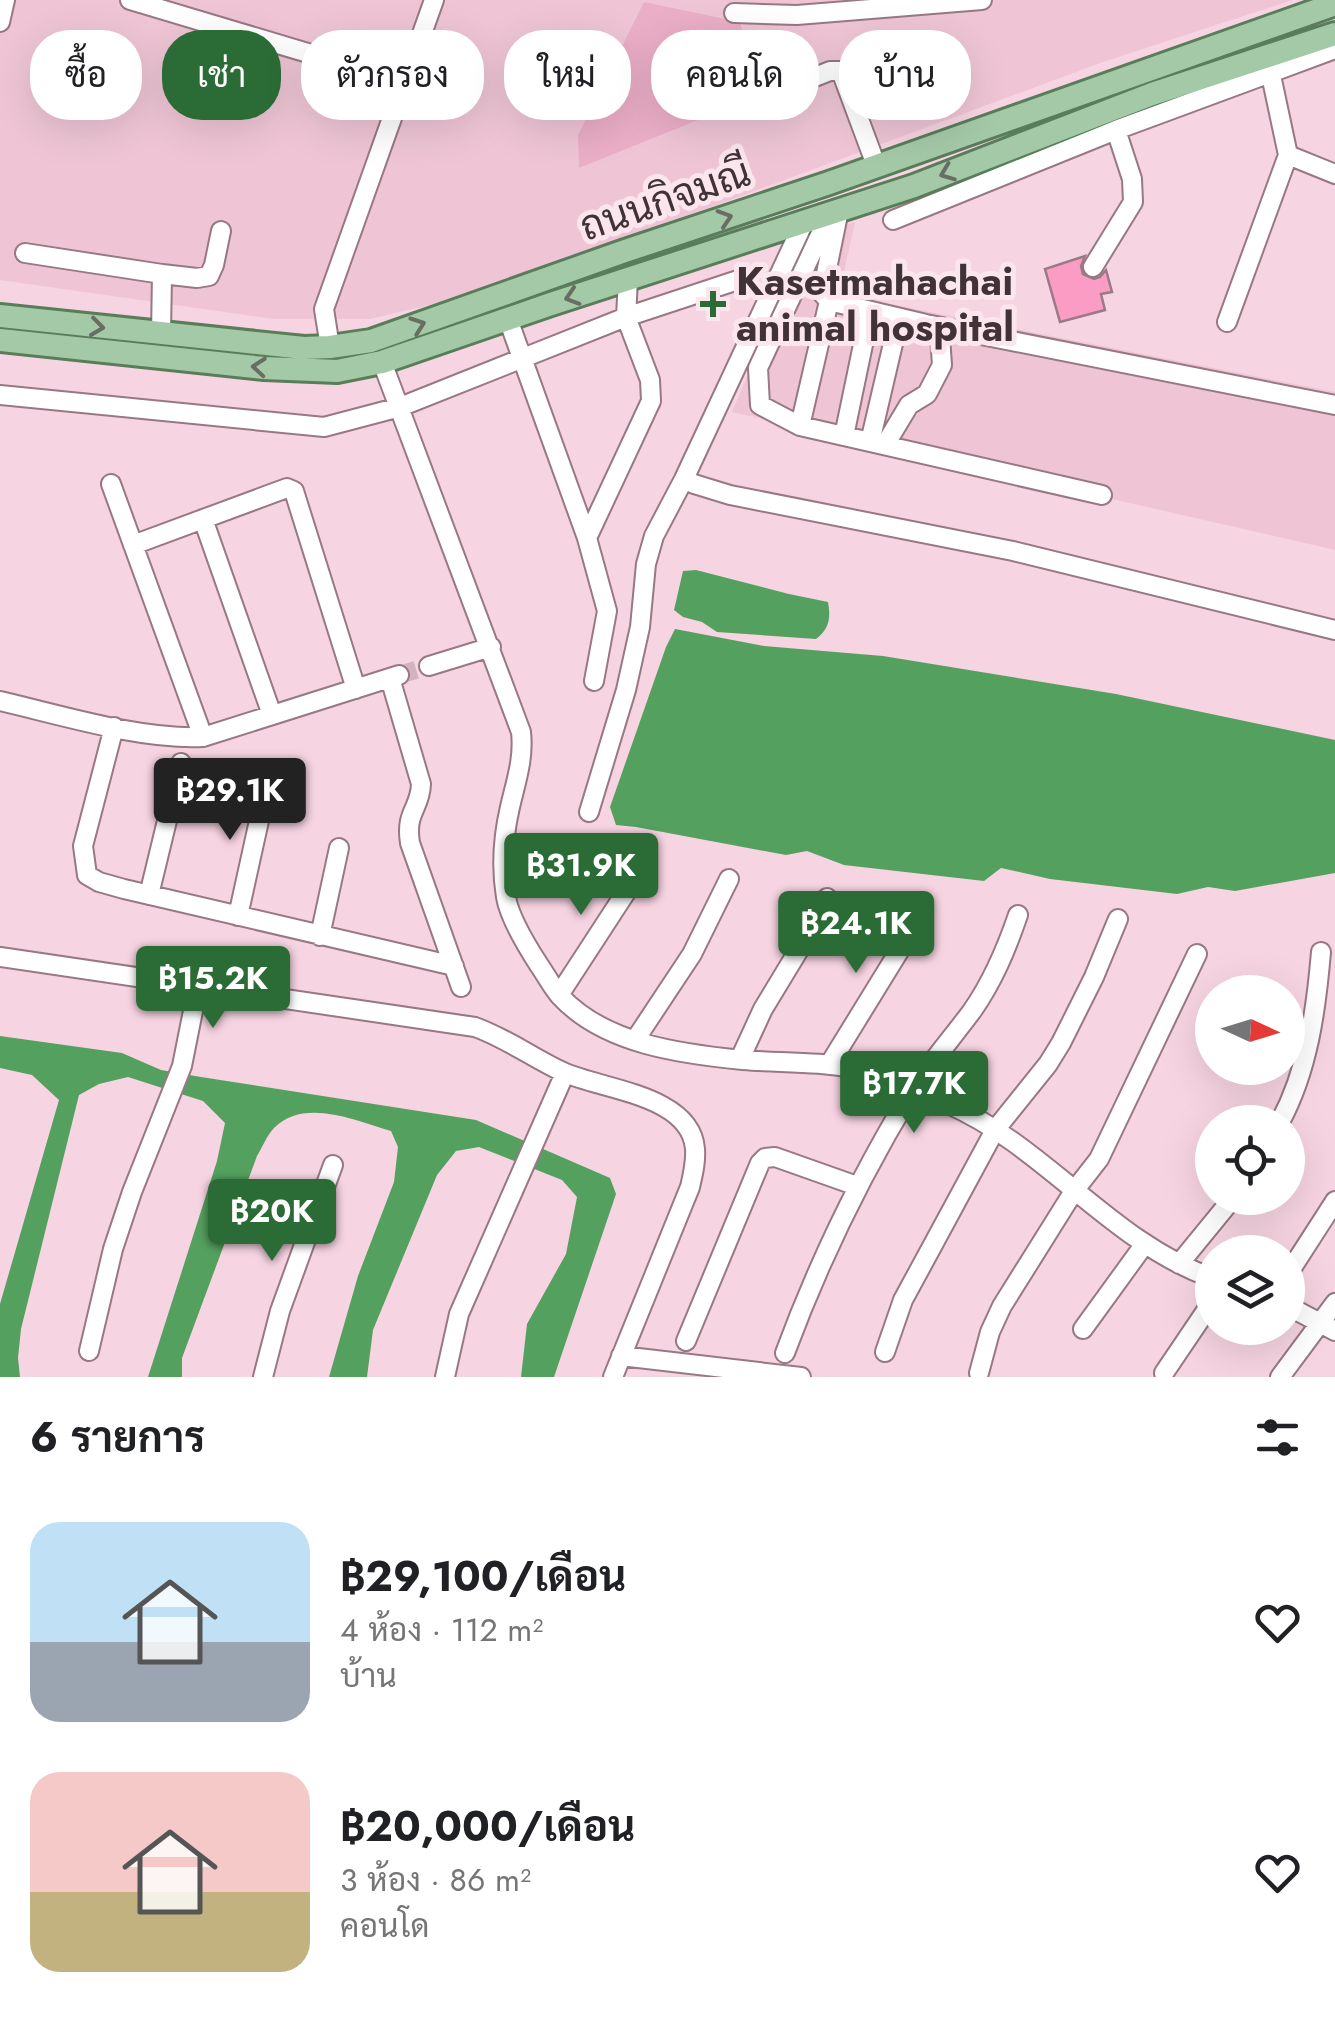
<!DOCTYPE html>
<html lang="th">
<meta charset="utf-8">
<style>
:root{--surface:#fff;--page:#f6f6f6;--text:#202124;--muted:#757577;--accent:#2b6b35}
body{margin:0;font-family:Jost,Sarabun,sans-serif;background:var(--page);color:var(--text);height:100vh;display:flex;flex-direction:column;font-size:38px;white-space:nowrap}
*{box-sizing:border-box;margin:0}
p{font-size:32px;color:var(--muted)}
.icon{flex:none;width:55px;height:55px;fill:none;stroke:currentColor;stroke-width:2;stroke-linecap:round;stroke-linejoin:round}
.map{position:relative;height:1377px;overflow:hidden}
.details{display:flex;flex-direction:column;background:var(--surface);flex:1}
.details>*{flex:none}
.top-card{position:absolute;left:30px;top:30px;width:1275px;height:90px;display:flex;gap:20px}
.needle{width:65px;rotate:94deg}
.buttons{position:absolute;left:1195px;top:975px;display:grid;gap:20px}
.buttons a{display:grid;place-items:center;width:110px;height:110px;border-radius:50%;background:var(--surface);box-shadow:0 10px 40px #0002;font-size:50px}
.price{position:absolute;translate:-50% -85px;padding:0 22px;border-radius:10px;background:var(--accent);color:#fff;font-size:32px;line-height:65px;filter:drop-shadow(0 2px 5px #0008)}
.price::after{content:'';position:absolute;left:50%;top:60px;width:30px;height:22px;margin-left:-15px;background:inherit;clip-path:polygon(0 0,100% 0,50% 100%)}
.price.selected{background:#222;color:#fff}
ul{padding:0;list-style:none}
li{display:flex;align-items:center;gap:30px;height:250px;padding:0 30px}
li span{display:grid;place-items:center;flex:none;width:280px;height:200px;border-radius:30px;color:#555}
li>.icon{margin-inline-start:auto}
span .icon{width:120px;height:120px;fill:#fffc;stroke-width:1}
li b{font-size:42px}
h2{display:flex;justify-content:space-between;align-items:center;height:120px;padding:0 30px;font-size:42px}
.chip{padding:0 35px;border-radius:40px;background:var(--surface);box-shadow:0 10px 40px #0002;font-size:35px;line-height:90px}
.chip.selected{background:var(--accent);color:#fff}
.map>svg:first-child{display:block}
.built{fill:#efc5d5}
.green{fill:#ebaec7}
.water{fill:#54a05e}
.building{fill:#fb9cc5;stroke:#997a86;stroke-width:2.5}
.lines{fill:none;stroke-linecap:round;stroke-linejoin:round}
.minor-tunnel{stroke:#d2b4c0;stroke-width:18;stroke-dasharray:18 9;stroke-linecap:butt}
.minor-casing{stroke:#977884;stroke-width:22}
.major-casing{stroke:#597d5a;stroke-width:28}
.minor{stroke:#fff;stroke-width:18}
.major{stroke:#a4c9a7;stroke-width:22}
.oneway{stroke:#686e64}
.poi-dot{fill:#2b6b35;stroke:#fbe6ee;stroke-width:4}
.labels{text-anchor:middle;stroke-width:10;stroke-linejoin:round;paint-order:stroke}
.street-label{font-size:40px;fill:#403237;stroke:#fbe6ee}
.poi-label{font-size:40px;font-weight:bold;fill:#403237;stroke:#fbe6ee;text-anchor:start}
</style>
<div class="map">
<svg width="1335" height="1377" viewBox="0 0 1335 1377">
<rect width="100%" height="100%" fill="#f7d4e2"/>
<path class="built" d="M0,0H1293L1103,62L476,294L370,319H274L0,280Z
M855,222L839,294L1335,392V550L732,412L805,237Z"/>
<path class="green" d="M644,2L740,22L760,95L579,168L578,135Z"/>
<path class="water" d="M696,570L789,594L828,602C831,619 829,629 816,639L717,632L702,622L683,617L674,610L683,571Z
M675,629L764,646L883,656L1116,694L1335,740V873L1235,891L1208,887L1177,894L1050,879L1001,868L984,881L844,865L807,851L786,855L636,827L616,825L610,807L666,647Z
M0,1036L122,1053L161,1070L201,1077L476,1120L610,1178L616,1194L554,1377H521L527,1324L566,1254L577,1197L562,1180L479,1147L456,1151L437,1175L373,1330L367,1377H329L358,1276L394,1182L398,1147L391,1131C357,1121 304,1097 274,1128C267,1135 262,1148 257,1156L182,1358V1377H148L217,1161L225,1123L203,1101L128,1077L99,1084L79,1095L21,1329L18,1358L20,1377H0V1304L59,1100L32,1075L0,1068Z"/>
<path class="building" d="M1085,256L1081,266L1083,274L1094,279L1100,277L1106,270L1112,292L1101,294L1105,310L1060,322L1045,269Z"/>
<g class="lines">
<path class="minor-tunnel" d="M399,675L429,666"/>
<g class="minor-casing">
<path id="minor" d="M130,0L405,82
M734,13L797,15L982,0
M0,22L5,0
M772,94L830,71H841L876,165
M1288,155L1335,174
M839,210L822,293L829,301L926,324L1335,405
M893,220L1116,130L1335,49
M833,233H821L758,368L760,405L800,426L1102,495
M25,253L162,274L161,334
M1093,267L1133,202L1132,179L1116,130
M162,274L197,278L209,276L214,265L221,231
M508,319L587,538L607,611L594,681
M1227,322L1288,155L1268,61
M330,347L324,309L434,0
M382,362L521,732C524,759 516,781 510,807C503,837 501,867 506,897C509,916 528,948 539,965C546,975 552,987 560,996C604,1044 681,1054 743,1060C780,1063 819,1061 856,1069C887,1076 918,1091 948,1104C1046,1147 1111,1242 1212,1278
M0,395L324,427L400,407L626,317L738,280
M800,426L829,301
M844,436L870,311
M870,442L899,318
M885,445L909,405L927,394L942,365L940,336L926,324
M684,479L694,484L730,495L1013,551L1335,630
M111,484L203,737
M203,519L272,715
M587,538L651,401L650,380L626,317L628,279
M133,545L287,488L294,491L356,689
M429,666L491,647
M390,678L421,784C420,810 405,811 410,843L461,987
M0,701C61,715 141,740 203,737L399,675
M114,727L83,846L87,875L99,882L124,889L454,966
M589,812L626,690L640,627L646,564L654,536L684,479L804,222
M149,895L181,763
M238,916L268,780
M320,936L339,848
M0,957L475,1027C506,1038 533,1058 563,1072C603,1090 691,1095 695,1149C696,1162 693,1174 690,1187L613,1377
M559,995L628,889L641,861
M635,1040L692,954L729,879
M740,1059L763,1009L803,943L827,898
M829,1065L901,948L920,906
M1280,1122C1308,1070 1316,1011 1321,952
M1179,1264L1233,1198
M1288,1274L1335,1201
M1288,1306L1335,1331
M1083,1329L1144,1245
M686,1341L760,1163L765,1158L775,1157L857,1186
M89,1351L113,1249L132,1192L182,1066L198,986
M885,1352L903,1300L935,1241L995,1130L1048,1064L1061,1043L1094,977L1118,919
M785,1353C819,1261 861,1175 912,1091C930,1063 952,1038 972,1011C993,981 1006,950 1018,915
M621,1356L801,1377
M979,1373L990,1332L1002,1306L1074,1191L1099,1159L1197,954
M1164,1373L1212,1302
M263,1377L280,1311L333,1165
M445,1377L459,1314L565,1073
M1280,1377L1335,1303"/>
</g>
<g class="major-casing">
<path id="major" d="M0,316L304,348L330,347L371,341L625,251L829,183L1335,4
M0,340L264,368L337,371L382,362L551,304L914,186L1152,94L1335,34"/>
</g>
<use href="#minor" class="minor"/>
<use href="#major" class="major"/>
</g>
<defs><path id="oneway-chevron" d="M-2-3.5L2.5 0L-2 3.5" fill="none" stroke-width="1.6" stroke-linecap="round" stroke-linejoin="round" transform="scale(2.5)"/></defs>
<g class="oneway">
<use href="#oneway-chevron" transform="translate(947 173) rotate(159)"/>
<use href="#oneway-chevron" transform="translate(725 218) rotate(-18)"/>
<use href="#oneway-chevron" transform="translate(572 297) rotate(162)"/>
<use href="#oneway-chevron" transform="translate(418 325) rotate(-20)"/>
<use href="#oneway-chevron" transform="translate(97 327) rotate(7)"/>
<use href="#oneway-chevron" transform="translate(259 367) rotate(-175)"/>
</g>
<path class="poi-dot" d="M708 289h10v10h10v10h-10v10h-10v-10h-10v-10h10z"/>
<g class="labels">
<g class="street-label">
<text transform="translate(665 199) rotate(-19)" y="14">ถนนกิจมณี</text>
</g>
<g class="poi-label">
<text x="736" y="295">Kasetmahachai<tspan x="736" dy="46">animal hospital</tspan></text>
</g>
</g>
</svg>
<div class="buttons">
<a><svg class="needle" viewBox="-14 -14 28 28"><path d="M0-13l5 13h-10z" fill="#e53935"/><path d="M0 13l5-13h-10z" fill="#757577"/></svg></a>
<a><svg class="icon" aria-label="locate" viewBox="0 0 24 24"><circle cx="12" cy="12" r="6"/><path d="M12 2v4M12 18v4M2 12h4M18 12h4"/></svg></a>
<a><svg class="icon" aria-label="layers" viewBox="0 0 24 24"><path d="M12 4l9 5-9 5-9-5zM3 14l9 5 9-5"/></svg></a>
</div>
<b class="price selected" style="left:230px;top:843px">฿29.1K</b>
<b class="price" style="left:581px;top:918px">฿31.9K</b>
<b class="price" style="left:856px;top:976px">฿24.1K</b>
<b class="price" style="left:213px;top:1031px">฿15.2K</b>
<b class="price" style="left:914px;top:1136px">฿17.7K</b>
<b class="price" style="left:272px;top:1264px">฿20K</b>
<div class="top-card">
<a class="chip">ซื้อ</a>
<a class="chip selected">เช่า</a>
<a class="chip">ตัวกรอง</a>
<a class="chip">ใหม่</a>
<a class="chip">คอนโด</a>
<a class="chip">บ้าน</a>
</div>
</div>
<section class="details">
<h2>6 รายการ<svg class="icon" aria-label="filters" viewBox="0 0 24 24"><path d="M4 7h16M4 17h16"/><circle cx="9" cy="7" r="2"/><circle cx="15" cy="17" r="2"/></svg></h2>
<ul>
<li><span style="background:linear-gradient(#bfe0f5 60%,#9aa5b1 0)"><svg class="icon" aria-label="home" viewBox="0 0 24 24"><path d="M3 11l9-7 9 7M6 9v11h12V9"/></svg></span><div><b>฿29,100/เดือน</b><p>4 ห้อง · 112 m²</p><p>บ้าน</p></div><svg class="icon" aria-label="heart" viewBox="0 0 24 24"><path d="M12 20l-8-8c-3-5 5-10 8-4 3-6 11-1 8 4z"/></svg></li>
<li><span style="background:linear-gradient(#f6c9c9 60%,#c2b280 0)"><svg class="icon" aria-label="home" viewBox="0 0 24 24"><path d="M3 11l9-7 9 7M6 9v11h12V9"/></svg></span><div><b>฿20,000/เดือน</b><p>3 ห้อง · 86 m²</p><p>คอนโด</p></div><svg class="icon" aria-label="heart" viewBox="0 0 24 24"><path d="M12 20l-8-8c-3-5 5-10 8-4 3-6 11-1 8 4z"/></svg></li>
</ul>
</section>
